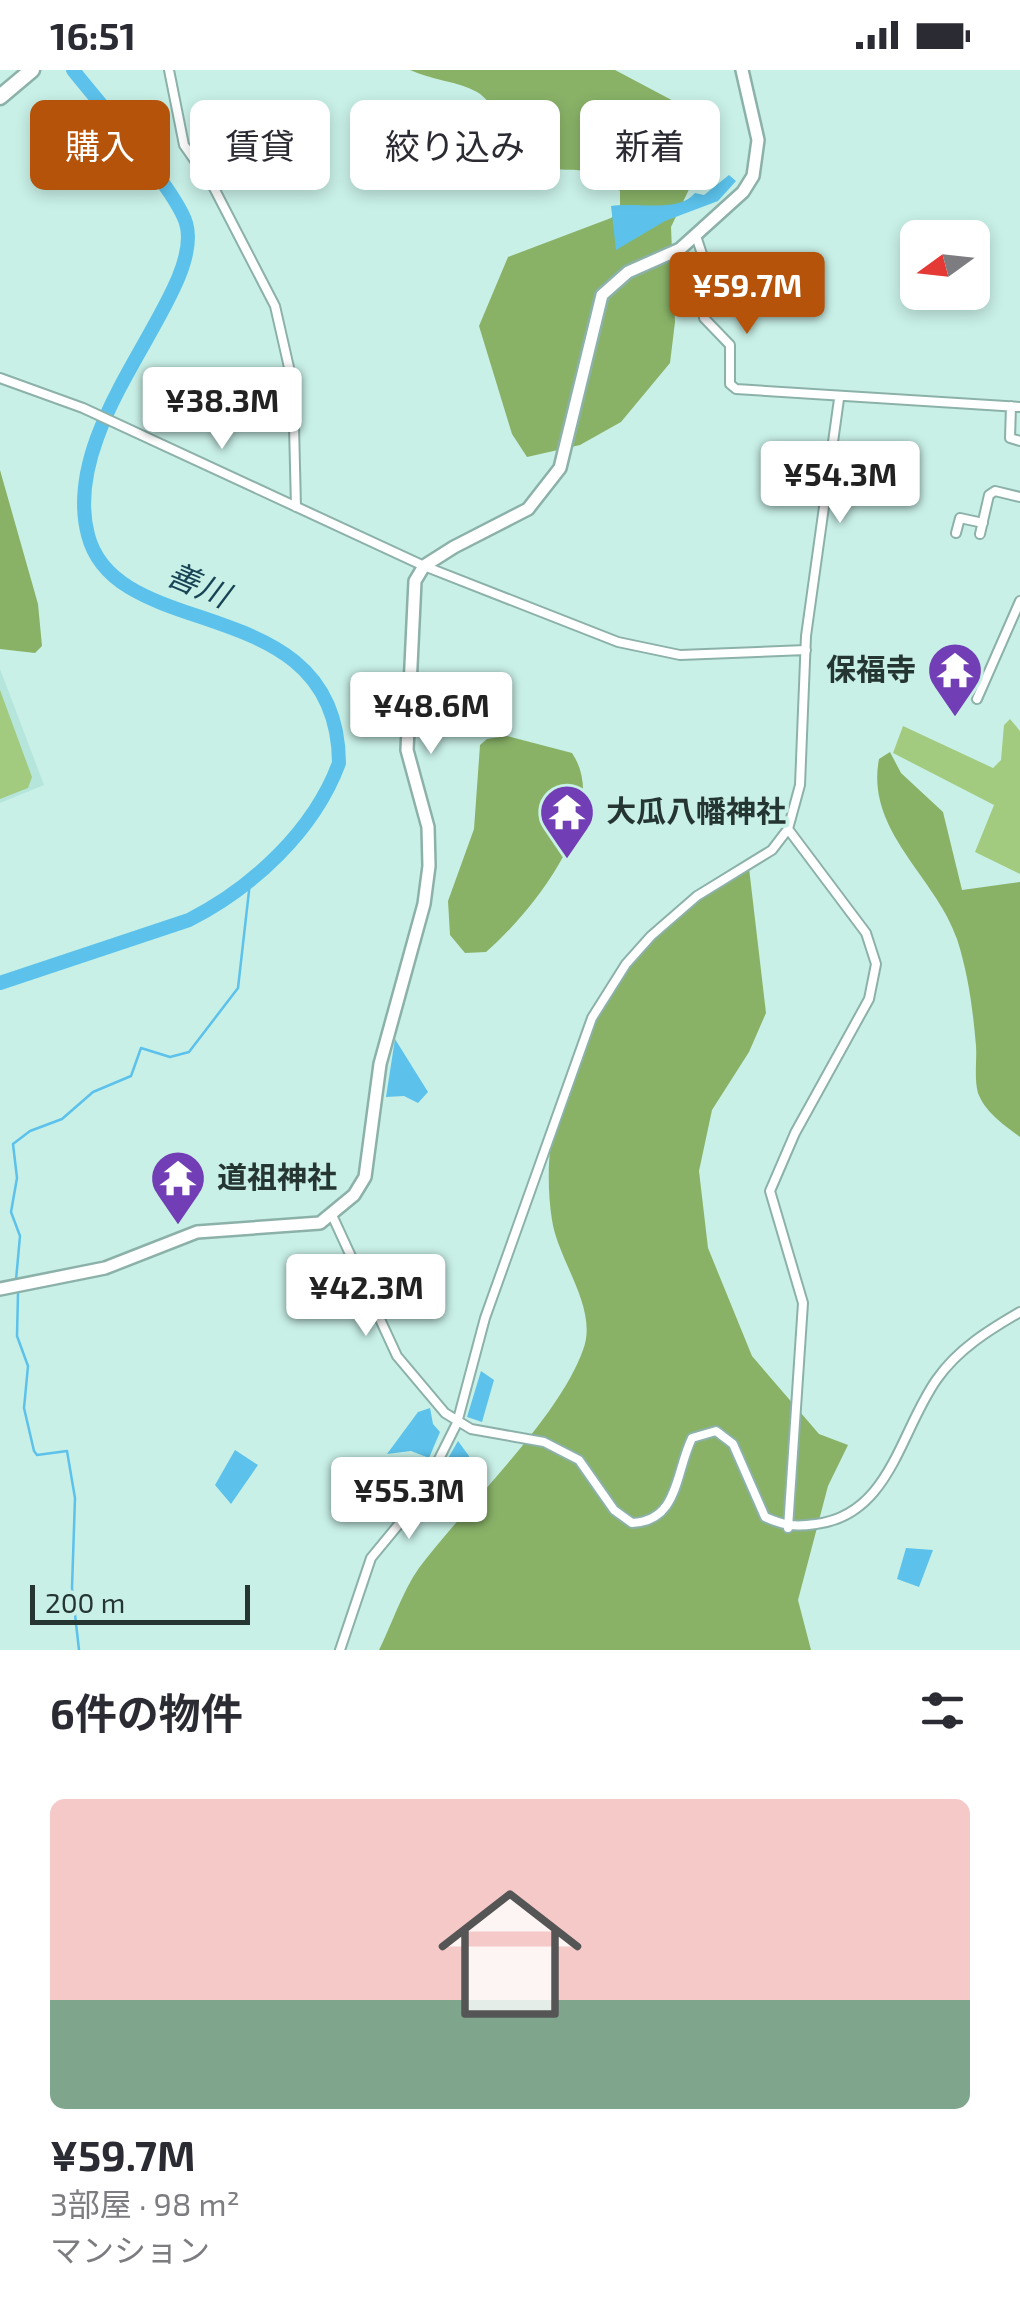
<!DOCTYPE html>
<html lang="ja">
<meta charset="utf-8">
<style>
:root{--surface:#fff;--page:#f2f2f3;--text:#2b2b33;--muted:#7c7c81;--line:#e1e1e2;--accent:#b45309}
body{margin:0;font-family:"Exo 2","Noto Sans JP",sans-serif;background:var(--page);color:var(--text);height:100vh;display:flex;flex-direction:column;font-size:38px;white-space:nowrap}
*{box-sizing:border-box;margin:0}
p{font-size:32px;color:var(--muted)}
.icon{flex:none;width:55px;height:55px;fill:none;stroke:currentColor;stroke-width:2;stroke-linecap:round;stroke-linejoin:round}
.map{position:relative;height:1580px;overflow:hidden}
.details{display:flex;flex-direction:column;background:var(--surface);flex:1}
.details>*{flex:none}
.guide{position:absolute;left:30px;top:30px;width:960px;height:90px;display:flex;gap:20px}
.needle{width:65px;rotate:255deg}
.fabs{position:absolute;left:900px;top:150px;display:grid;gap:20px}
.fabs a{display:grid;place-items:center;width:90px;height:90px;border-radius:15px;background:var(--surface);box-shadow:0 5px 15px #0003;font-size:50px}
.scale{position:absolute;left:30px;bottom:25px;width:220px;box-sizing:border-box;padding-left:10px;border:5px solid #253531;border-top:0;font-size:28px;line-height:35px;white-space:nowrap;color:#253531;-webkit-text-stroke:8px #c8f0e7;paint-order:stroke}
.price{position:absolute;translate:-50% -85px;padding:0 22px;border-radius:10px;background:#fff;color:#222;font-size:32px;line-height:65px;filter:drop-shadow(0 2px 5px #0008)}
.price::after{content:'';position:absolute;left:50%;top:60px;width:30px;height:22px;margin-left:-15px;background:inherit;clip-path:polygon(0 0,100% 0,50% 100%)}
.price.active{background:var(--accent);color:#fff}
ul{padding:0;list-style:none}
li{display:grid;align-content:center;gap:20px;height:530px;padding:0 50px}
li+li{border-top:2px solid var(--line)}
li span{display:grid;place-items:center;height:310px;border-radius:15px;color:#555}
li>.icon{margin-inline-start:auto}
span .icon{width:180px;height:180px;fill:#fffc;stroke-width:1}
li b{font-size:42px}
h2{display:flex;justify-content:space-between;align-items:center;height:120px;padding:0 50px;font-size:42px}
.chip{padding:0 35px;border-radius:15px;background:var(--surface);box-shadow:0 5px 15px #0003;font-size:35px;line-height:90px}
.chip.active{background:var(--accent);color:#fff}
.status{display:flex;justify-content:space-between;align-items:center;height:70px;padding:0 50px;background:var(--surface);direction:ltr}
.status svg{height:28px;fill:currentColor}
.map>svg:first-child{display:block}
.built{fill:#b5e5db}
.green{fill:#a2cb80}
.forest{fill:#89b267}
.water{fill:#5cc2eb}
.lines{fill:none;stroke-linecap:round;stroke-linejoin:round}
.stream{stroke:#5cc2eb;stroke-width:2.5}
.river{stroke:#5cc2eb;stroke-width:14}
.street-casing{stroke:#8cb1a9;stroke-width:12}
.secondary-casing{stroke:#8cb1a9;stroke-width:16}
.highway-casing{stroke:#8cb1a9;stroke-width:19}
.street{stroke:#fff;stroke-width:8}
.secondary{stroke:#fff;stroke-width:11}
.highway{stroke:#fff;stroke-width:14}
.labels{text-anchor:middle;stroke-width:8;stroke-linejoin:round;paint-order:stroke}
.poi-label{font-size:30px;font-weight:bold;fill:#253531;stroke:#c8f0e7;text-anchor:start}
.water-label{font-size:32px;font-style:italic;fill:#184456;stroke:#c8f0e7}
</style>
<div class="status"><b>16:51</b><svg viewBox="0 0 49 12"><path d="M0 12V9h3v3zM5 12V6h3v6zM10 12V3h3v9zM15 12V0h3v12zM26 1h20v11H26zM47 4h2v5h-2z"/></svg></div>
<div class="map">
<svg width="1020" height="1580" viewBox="0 0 1020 1580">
<rect width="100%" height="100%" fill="#c8f0e7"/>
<path class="built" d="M0,599L44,715L0,733Z"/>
<path class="green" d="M0,620L32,707L28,718L0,729Z
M1010,649L1020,661V804L975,782L994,735L893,683L903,656L993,698L1001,690L1004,655Z"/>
<path class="forest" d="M410,0H615L681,35L700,55L705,76L703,90L671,157L675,252L670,293L621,352L580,375L527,387L512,364L479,256L508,187L611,148L620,139V121C588,85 559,111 527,91C503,75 502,37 477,22C457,11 431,10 410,0Z
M0,400L38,534L42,576L35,583L0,579Z
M507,666L572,683C613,743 530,844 486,882L465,883L450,865L448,831L474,759L480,675L487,669Z
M890,682L901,703L943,742L962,820L1020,812V1067C1004,1055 985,1042 978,1023C974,1009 977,990 976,976C973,940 968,903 957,869C936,807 865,761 879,689Z
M749,798L766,943L749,982L712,1040L699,1101L708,1178L752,1286L819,1364L848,1375L828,1416L798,1530L811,1580H379C392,1554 402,1522 419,1498C466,1435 558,1350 583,1280C599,1239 558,1191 552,1150C536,1048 581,940 648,864C675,833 713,815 749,798Z"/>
<path class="water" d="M729,105L736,111L718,131L665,151L616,180L611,136C637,132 679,143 695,123L704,125Z
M395,969L428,1022L418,1033L404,1026L386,1027Z
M481,1301L494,1310L482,1352L467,1347Z
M430,1338L433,1354L440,1362L429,1388L411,1381L387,1384L418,1342Z
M458,1371L469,1386L468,1398L455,1414L439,1404Z
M235,1380L258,1395L231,1434L215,1415Z
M906,1478L933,1480L919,1517L897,1509Z"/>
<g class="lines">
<path class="stream" d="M16,1210L20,1166L11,1142L17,1108L13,1074L30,1061L62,1049L93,1022L131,1006L141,978L170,987L189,982L238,918L250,812
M18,1223L17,1266L28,1296L24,1338L34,1381L37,1385L67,1381L75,1428L72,1518L79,1580"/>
<path class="river" d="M0,913L189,850C252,818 314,761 339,693C338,518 116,576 88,465C58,351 207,222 186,153C176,120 98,32 73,0"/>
<g class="street-casing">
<path id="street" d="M169,0L184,75L214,118L275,236L293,315L296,437
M696,166L704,190V248L730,275V314L736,319L1020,337
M0,308L83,338L424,496L618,572L680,585L806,580
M1011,336L1010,368L1020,371
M956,463L960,448L983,453
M980,464L989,425L995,421L1020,427
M977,629L1020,531
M788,759L866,863L876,894L869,929L795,1063L770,1121L803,1233L788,1458
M331,1143L397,1286L445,1343L471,1359L544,1372L579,1390L614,1440L632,1453C679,1451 675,1403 692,1368L716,1361L733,1374L765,1447C785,1456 795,1457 816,1454C890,1445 900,1361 937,1309C958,1279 989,1260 1020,1242
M340,1580L371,1488L418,1431L457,1353L485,1248L592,948L626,894L651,866L697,826L772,780L788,759L800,715L806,566L839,329"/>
</g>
<g class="secondary-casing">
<path id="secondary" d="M0,1219L105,1198L197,1162L320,1153L354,1125L365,1107L380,994L424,834L429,796L428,757L407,680L415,511L424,496L454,477L528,439L560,398L602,225L628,202L680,179L743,122L753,106L758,70L742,0"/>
</g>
<g class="highway-casing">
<path id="highway" d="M0,27L32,0"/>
</g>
<use href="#street" class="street"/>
<use href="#secondary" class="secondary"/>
<use href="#highway" class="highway"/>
</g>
<defs>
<g id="temple-pin" transform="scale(2.875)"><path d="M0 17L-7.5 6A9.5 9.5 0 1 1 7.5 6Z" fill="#723eb6" stroke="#c8f0e7"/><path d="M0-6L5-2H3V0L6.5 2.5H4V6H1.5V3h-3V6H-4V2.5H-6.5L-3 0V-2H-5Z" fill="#fff"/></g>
</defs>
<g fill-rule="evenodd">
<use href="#temple-pin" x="955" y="600"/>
<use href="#temple-pin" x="567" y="742"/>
<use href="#temple-pin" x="178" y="1108"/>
</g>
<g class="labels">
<g class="poi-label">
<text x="916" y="610" text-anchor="end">保福寺</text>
<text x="606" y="752">大瓜八幡神社</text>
<text x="217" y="1118">道祖神社</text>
</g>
<g class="water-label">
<text transform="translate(198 515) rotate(23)" y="11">善川</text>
</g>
</g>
</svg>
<div class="fabs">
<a><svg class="needle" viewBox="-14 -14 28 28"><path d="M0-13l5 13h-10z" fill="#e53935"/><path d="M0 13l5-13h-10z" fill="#7c7c81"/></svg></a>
</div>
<div class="scale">200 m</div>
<b class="price active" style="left:747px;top:267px">¥59.7M</b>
<b class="price" style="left:222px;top:382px">¥38.3M</b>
<b class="price" style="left:840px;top:456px">¥54.3M</b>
<b class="price" style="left:431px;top:687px">¥48.6M</b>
<b class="price" style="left:366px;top:1269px">¥42.3M</b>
<b class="price" style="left:409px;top:1472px">¥55.3M</b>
<div class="guide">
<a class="chip active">購入</a>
<a class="chip">賃貸</a>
<a class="chip">絞り込み</a>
<a class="chip">新着</a>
</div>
</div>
<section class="details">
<h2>6件の物件<svg class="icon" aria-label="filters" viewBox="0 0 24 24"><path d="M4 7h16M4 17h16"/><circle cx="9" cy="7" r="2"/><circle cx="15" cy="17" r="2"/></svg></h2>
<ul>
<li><span style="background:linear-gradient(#f6c9c9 65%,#7fa58c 0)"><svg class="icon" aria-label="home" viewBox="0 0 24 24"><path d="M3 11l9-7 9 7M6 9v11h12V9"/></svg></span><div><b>¥59.7M</b><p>3部屋 · 98 m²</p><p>マンション</p></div></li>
</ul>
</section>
